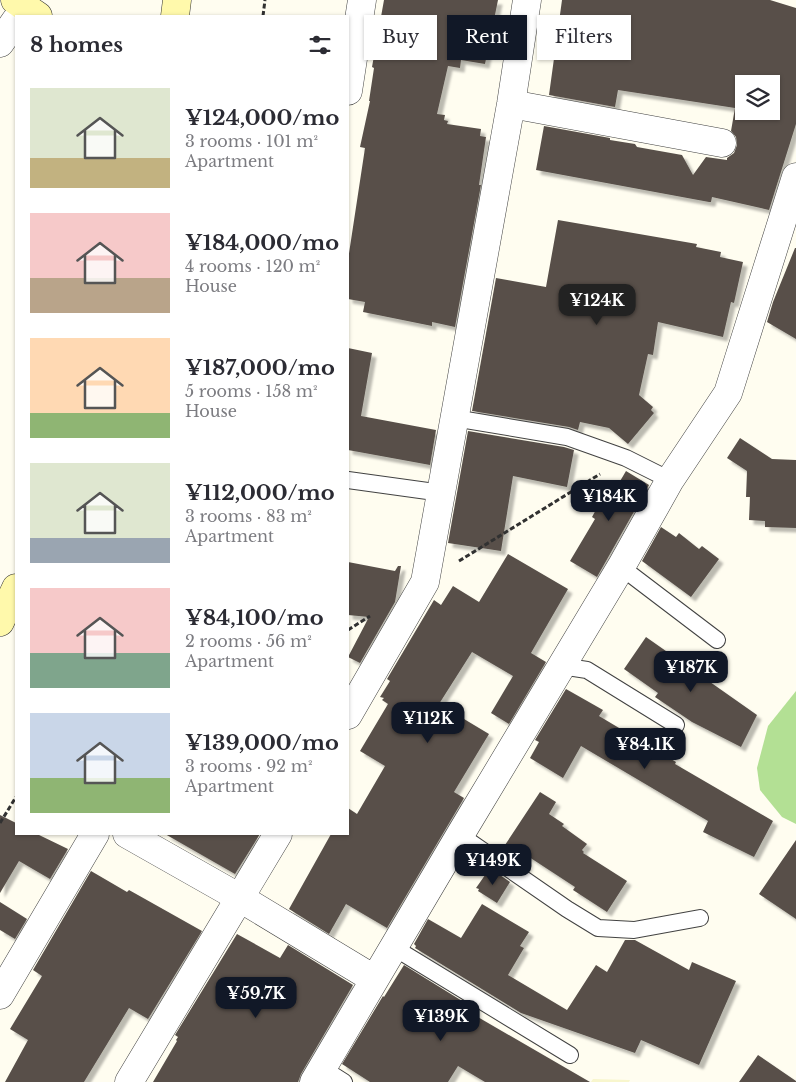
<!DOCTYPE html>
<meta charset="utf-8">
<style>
:root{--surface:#fff;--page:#f7f7f7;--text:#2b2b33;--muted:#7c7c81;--accent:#111827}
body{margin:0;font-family:"Libre Baskerville",serif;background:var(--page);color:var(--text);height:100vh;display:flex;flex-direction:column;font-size:19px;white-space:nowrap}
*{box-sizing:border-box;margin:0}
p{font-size:16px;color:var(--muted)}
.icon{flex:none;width:28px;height:28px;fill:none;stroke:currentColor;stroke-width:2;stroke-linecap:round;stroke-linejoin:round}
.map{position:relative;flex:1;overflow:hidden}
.sheet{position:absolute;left:15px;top:15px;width:334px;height:820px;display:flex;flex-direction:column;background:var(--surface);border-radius:0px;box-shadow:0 1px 4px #0004}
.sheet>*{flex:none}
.top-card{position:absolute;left:364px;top:15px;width:356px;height:45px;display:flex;gap:10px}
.tools{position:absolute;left:735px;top:75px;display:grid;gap:10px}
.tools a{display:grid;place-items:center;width:45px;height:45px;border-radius:0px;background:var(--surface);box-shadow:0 1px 4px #0004;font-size:25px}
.price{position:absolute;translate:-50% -42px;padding:0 11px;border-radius:10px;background:var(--accent);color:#fff;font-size:16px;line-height:32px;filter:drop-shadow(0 1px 2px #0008)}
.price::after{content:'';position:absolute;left:50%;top:30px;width:15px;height:11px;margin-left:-8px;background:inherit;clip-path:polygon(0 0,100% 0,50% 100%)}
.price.on{background:#222;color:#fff}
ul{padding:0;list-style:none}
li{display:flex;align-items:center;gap:15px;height:125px;padding:0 15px}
li span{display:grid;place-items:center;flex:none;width:140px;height:100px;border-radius:0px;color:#555}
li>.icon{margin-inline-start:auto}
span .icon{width:60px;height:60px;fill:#fffc;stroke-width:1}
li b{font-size:21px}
h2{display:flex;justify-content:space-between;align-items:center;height:60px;padding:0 15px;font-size:21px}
.pill{padding:0 18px;border-radius:0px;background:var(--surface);box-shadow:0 1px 4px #0004;font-size:18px;line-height:45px}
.pill.on{background:var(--accent);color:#fff}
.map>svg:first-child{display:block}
.farmland{fill:#f8f6cd}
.forest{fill:#b3e094}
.building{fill:#58504a;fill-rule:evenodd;filter:url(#shadow)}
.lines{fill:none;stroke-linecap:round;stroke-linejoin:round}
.lane-casing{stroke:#424242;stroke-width:18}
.street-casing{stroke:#424242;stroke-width:29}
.secondary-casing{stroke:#313131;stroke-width:29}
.path{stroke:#313131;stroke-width:3;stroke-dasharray:5 2.5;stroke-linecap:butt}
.lane{stroke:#fff;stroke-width:16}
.street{stroke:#fff;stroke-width:28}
.secondary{stroke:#fff9ab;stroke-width:28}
</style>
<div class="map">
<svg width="796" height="1082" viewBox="0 0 796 1082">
<defs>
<filter id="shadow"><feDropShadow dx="4.5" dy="4.5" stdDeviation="1" flood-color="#0004"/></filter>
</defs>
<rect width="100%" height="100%" fill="#fffdf0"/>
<path class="farmland" d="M593,1079L630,1080L629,1082H591Z"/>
<path class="forest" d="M796,691V824L782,817L760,790L757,768L768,726Z"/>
<path class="building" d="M384,0H498L485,64L461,60L460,68L448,66L437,114L445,115L444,120L448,121L447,124L481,129L480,136L486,137L479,185H481L455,327L432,322V326L363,312L365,302L348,299V260L365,148L360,147L370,101H369L374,68L372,67Z
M562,0H770L796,8V124L769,210L712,197L711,202H709L536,170L544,126L610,138V140L635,144L637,147L682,155L693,175L706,157L727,160V158L734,153L737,145L736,137L731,131L735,108L618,90L615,107L549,95ZM744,84H771V111H744Z
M558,220L697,244L696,247L721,252L720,257L743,262L734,303L731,302L723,337L658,322L653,355L648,354L639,395L653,407L651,410L654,413L628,444L609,428L580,422L578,430L569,427L472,411L496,278L546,287Z
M795,248H796V339L767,322L773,302Z
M348,348L372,353L361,416L436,430L430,465L348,450Z
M468,431L564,447L574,450L567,487L513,476L501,551L448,543Z
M740,438L772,459L796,460V528L765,527V521L749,520L750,497H746L747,471L727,458Z
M626,471L649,485L597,577L570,561L595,519L592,517L598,506L592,503L600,490L609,484L616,488Z
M661,527L676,537L679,533L699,549L702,546L719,559L691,597L642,561Z
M508,554L568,589L531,653L546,662L509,724L491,713L513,676L472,652L439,704L489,734L454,792L464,798L387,928L346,904L329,934L289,909L331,834H348V808L357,814L385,766L360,751L388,704L382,700L384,698L380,697L390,681L387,679L434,600L441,605L453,586L479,602Z
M348,562L395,571L398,566H401L395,602L360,663L348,657L369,617L348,615Z
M646,637L757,715L741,747L692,722L655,697L658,693L624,669Z
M566,689L603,710L599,716L676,762L675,764L773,821L754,857L703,832L708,821L581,746L563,778L530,758L539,742L535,740Z
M540,792L556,802L549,814L564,824L562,826L587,844L582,850L584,852L583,853L627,881L607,912L573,890L575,887L526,855L520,864L501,851Z
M0,815L16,823V834H37L68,849L50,879L19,861L0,893Z
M165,834H260L235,874Z
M796,840V919L759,894Z
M490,868L510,882L497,903L478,891L479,889L476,888Z
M91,871L127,892L129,890L202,931L148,1019L129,1008L84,1082H5L28,1040L10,1029L42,976L33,970Z
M0,902L27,919L15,939L0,930Z
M482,904L529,932L520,946L524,948L508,975L567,1010L596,965L607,972L625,940H635L689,970L692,962L736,981L699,1065L641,1040L635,1053L521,1013L415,948L416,946L414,944L428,919L461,938Z
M237,934L280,958L288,945L353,985L301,1074L298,1082H153L177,1041L176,1040L178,1037L175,1035Z
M404,965L467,1004L464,1009L590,1082H485L458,1066L448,1082H370L342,1064L383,996L384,997Z
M758,1055L796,1081V1082H739Z"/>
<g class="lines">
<g class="lane-casing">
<path id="lane" d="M454,418L567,437L626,458L670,480
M348,480L442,493
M621,567L717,640
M561,666L587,670L676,725
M460,835L567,909L598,928L634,930L700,918
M393,947L570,1055
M322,1068L344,1082"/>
</g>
<g class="street-casing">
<path id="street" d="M0,43L16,20
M348,91L362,0
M511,104L722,143
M348,715L425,582L511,104L527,0
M127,834L240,898L374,979
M0,995L95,834
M129,1082L278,834
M314,1082L460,835L621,567L670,480L728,393L796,177"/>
</g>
<g class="secondary-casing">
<path id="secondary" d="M15,0L38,16
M175,16L177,0
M0,622L16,588"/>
</g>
<path class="path" d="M263,16L265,0
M459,561L600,474
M348,630L370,616
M0,823L16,797"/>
<use href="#lane" class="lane"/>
<use href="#street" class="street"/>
<use href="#secondary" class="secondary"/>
</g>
</svg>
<div class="tools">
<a><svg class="icon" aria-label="layers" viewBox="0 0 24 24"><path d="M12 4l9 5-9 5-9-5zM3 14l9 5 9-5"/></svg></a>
</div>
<b class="price on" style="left:597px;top:326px">¥124K</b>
<b class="price" style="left:609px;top:522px">¥184K</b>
<b class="price" style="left:691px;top:693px">¥187K</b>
<b class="price" style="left:428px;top:744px">¥112K</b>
<b class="price" style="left:645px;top:770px">¥84.1K</b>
<b class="price" style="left:493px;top:886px">¥149K</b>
<b class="price" style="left:256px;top:1019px">¥59.7K</b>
<b class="price" style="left:441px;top:1042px">¥139K</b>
<div class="top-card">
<a class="pill">Buy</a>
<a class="pill on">Rent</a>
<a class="pill">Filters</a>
</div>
<section class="sheet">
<h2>8 homes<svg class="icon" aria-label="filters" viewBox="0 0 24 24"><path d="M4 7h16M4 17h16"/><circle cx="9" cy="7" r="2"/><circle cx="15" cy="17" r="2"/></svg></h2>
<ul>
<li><span style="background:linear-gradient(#dfe7d0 70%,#c2b280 0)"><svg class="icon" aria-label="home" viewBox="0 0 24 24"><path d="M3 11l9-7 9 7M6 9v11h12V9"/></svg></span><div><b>¥124,000/mo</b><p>3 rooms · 101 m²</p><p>Apartment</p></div></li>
<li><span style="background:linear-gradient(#f6c9c9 65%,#b9a48a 0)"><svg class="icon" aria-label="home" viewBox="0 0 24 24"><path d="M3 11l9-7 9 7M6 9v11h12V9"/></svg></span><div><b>¥184,000/mo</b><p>4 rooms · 120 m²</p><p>House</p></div></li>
<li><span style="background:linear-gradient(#ffd9b3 75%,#8fb573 0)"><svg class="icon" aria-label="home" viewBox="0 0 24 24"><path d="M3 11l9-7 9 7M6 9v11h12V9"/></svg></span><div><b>¥187,000/mo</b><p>5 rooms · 158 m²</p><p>House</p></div></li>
<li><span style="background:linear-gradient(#dfe7d0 75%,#9aa5b1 0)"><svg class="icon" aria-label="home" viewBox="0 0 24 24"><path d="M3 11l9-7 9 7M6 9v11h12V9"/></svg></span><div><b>¥112,000/mo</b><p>3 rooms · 83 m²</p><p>Apartment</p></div></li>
<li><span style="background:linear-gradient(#f6c9c9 65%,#7fa58c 0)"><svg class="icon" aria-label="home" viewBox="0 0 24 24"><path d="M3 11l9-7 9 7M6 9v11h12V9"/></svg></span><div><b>¥84,100/mo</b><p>2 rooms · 56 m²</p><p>Apartment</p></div></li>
<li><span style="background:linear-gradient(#c9d6e8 65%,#8fb573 0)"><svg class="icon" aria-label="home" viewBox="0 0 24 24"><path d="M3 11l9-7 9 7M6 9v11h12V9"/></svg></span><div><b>¥139,000/mo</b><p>3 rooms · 92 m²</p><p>Apartment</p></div></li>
</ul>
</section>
</div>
